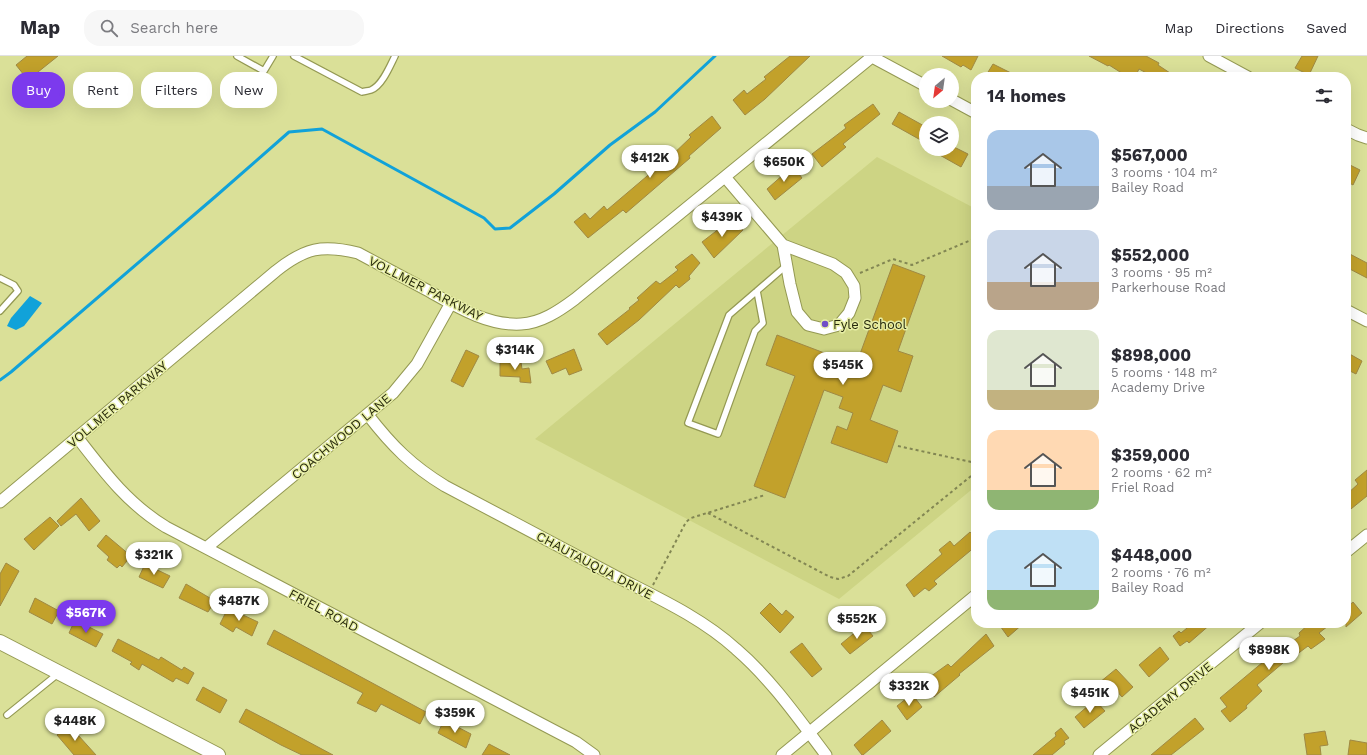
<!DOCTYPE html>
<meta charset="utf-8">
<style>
:root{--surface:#fff;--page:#f7f7f7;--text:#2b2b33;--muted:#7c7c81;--line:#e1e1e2;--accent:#7c3aed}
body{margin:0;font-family:"Work Sans",sans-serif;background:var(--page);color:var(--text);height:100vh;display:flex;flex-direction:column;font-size:15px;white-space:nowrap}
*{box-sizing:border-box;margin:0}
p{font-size:13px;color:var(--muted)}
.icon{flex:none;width:22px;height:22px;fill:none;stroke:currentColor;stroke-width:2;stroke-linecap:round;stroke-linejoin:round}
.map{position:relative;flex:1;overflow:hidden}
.panel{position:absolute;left:971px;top:16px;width:380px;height:556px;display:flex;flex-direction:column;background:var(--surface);border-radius:16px;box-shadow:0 4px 16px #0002}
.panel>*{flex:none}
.banner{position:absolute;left:12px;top:16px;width:380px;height:36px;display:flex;gap:8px}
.needle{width:26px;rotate:209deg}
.fabs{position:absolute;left:919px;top:12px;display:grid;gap:8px}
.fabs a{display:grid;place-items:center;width:40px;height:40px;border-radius:50%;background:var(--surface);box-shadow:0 4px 16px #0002;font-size:20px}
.price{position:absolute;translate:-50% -34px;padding:0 9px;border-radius:14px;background:#fff;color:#222;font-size:13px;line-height:26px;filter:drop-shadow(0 1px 2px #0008)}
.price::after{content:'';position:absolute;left:50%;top:24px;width:12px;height:9px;margin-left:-6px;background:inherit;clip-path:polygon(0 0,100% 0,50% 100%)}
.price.selected{background:var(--accent);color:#fff}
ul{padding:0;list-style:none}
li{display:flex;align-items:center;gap:12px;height:100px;padding:0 16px}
li span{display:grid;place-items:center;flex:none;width:112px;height:80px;border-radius:12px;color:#555}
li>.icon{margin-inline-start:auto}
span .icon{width:48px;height:48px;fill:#fffc;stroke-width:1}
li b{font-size:17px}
h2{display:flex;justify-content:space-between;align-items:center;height:48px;padding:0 16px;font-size:17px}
.tag{padding:0 14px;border-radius:16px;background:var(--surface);box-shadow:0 4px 16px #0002;font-size:14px;line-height:36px}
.tag.selected{background:var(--accent);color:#fff}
header{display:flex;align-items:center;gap:24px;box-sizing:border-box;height:56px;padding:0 20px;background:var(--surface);border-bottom:1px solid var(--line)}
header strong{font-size:19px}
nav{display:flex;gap:22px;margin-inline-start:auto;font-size:14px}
.search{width:280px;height:36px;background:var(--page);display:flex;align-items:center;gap:10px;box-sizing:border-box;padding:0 14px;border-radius:16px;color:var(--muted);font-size:15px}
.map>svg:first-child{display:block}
.built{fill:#cdd484}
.water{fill:#11a2d9}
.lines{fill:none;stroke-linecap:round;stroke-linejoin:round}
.stream{stroke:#11a2d9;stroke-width:3}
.building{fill:#c2a12b;stroke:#9f8944}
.service-casing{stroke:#949953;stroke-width:8}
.minor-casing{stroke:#949953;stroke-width:13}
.tertiary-casing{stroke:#949953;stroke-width:16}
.path{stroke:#828653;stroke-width:2;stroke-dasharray:3 3;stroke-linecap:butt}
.service{stroke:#fff;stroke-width:5.5}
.minor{stroke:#fff;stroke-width:11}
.tertiary{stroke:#fff;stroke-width:14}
.poi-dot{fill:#714ec7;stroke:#e7eea5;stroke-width:1.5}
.labels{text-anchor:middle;stroke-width:3;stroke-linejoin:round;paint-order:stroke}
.street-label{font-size:13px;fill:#27290c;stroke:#e7eea5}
.poi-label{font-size:13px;fill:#27290c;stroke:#e7eea5;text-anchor:start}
</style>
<header>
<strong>Map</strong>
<div class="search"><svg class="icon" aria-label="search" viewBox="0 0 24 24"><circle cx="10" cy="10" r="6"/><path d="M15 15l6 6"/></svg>Search here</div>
<nav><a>Map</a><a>Directions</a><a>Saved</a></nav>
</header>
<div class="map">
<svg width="1367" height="699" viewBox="0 0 1367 699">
<rect width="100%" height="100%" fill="#dae098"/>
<path class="built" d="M877,101L976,153V430L839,543L535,383Z"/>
<path class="water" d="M30,240L42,247L24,270L16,274L7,270L11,262Z"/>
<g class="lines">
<path class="stream" d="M0,324L11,316L216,140L289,76L322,73L484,162L495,173L510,172L554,138L610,89L655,56L715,0"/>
</g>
<path class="building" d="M27,0H58L28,24L16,9Z
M790,0H810L765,43L745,59L733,44L744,34L747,38L766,23L764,21Z
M942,0H978L971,14L963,9L961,11Z
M1089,0H1146L1159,7L1158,9L1176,21H1154L1139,13L1135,21H1128L1109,9L1108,10Z
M1302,0H1318L1309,19L1295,12Z
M993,8L1019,21H985Z
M873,48L880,58L843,88L846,91L822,111L812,98L846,72L844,69Z
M899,56L926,71V87L892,68Z
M712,60L721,72L689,100L690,102L626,157L623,154L588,182L574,166L585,157L590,163L604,150L607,154L653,115L649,110L662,98L667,104L691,81L689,79Z
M952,90L968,98L961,111L929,93H952Z
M1346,107L1360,114L1353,129L1346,125Z
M793,110L802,122L775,144L767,133Z
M733,162L743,174L714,202L702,186Z
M1346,196L1367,207V222L1346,211Z
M692,198L700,207L689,220L690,223L679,232L676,229L639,264L607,289L598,278L630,253L629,252L639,244L637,242L656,225L660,228L678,214L675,211Z
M893,208L925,220L898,295L913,300L901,336L883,329L870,364L898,375L887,407L831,387L837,370L847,374L853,357L839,352L843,341L824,334L785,442L754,430L795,320L766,309L777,279L856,309Z
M574,293L582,314L569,319L566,312L552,318L546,305Z
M466,294L479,300L463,331L451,325Z
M1346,296L1362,305L1356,318L1346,313Z
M500,305L521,306L522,313L529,312L531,327L520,326V321L500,320Z
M1367,414V440L1346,457V439L1358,428L1355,424Z
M81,442L100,465L89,475L76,458L61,470L57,465Z
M50,461L59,470L34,494L24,483Z
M970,476L976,482V490L934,525L937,528L929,535L925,532L914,541L906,529L942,498L939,494L950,485L954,490Z
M106,479L131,500L122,511L120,509L117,512L107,504L109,501L97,490Z
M6,507L19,515L0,550V518Z
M145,508L170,520L163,532L139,521Z
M186,528L215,545L208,556L179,542Z
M35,542L59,555L52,568L29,556Z
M1353,546L1362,557L1346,571V552Z
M770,547L782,559L786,554L794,561L780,577L760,557Z
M228,552L258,566L252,580L236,571L233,576L220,568Z
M75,564L103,578L96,591L69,577Z
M998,567H1024L1008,581Z
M1193,567H1212L1189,587L1187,585L1180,590L1173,580L1179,575L1181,577Z
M1310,567H1332L1319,577L1325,583L1311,593L1308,590L1292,602L1290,601L1257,629L1262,635L1246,650L1247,652L1230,666L1221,655L1227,651L1220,642L1263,606L1300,580L1299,577Z
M864,569L873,580L850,598L841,588Z
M274,574L426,656L420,668L381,648L376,656L357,647L363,637L267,588Z
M986,578L994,590L959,618L960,619L934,641L923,626L948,608L951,611Z
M118,583L159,604L161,601L182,614L184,611L194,617L188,628L176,622L173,626L142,608L139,614L130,608L132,606L112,595Z
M802,587L822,613L812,621L790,596Z
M1160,591L1169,603L1149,621L1139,609Z
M1116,613L1133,631L1122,641L1115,633L1103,642L1094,631Z
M203,631L227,644L220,657L196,644Z
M912,638L922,651L907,664L897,650Z
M1095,644L1105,655L1084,672L1075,661Z
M246,653L275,668L333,699H302L281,689L239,666Z
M1195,662L1204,673L1171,699H1151Z
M444,664L471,678L466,692L438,677Z
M882,664L891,675L863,699H862L854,689Z
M69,669L96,699H74L57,679Z
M1061,672L1069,682L1064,685L1065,688L1052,699H1033L1056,680L1055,677Z
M1325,675L1328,689L1320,690L1321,699H1307L1304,678Z
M1350,684L1367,687V699H1348Z
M489,688L510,699H482Z"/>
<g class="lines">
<g class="service-casing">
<path id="service" d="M237,0L264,15L273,0
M294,0L362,36C365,35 368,35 371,34C382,30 390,10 395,0
M0,222L14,229L18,235L0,255
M757,235L763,267L755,275L718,378L688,367L729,259L787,209
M7,659L59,617"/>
</g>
<g class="minor-casing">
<path id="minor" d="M1209,0L1248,21
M872,1L926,30
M952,44L976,57
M1346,73L1358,79L1367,82
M725,121L783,189L790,228L797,256L808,269L824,273L839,269L849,257L855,242L854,230L846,217L833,208L783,189
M1346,254L1367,265
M368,359C392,390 412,410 445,430C503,461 560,491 617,521C658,542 702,562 736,593C771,623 798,662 826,699
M77,381C104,416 128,448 166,471L576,686L594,699
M0,446L276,215C305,192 322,188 358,197C380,209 403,221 425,233C454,249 486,270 521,268C541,267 559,255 575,243L873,0
M206,492L393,337L417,308L451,247
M1346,496L1367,479
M782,699L976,539
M1099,699L1260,567"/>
</g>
<g class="tertiary-casing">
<path id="tertiary" d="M0,586L218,699"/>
</g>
<path class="path" d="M860,217L893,203L912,209L976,182
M898,390L976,407
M708,457L830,521L838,523L848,520L976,416
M653,529L686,466L691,462L765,439"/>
<use href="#service" class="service"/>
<use href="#minor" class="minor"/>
<use href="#tertiary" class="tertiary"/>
</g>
<circle class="poi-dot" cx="825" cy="268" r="4"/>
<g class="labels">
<g class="street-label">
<text transform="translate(426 232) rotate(27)" y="5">VOLLMER PARKWAY</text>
<text transform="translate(117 348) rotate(-40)" y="5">VOLLMER PARKWAY</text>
<text transform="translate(341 380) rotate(-40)" y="5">COACHWOOD LANE</text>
<text transform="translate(595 509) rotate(28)" y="5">CHAUTAUQUA DRIVE</text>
<text transform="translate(324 554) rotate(28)" y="5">FRIEL ROAD</text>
<text transform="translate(1170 641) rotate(-39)" y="5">ACADEMY DRIVE</text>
</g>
<g class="poi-label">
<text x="833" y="273">Fyle School</text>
</g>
</g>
</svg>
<div class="fabs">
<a><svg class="needle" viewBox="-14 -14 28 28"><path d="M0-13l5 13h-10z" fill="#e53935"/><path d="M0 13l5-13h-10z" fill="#7c7c81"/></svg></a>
<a><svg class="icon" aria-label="layers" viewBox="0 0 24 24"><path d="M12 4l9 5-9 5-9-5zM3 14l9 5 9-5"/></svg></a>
</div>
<b class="price" style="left:650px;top:123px">$412K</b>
<b class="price" style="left:784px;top:127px">$650K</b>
<b class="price" style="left:722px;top:182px">$439K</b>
<b class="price" style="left:515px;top:315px">$314K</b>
<b class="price" style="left:843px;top:330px">$545K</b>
<b class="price" style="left:154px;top:520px">$321K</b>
<b class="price" style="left:239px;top:566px">$487K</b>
<b class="price selected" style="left:86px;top:578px">$567K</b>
<b class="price" style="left:857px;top:584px">$552K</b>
<b class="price" style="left:1269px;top:615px">$898K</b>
<b class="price" style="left:909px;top:651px">$332K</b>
<b class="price" style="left:1090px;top:658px">$451K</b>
<b class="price" style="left:455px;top:678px">$359K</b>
<b class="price" style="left:75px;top:686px">$448K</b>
<div class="banner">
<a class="tag selected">Buy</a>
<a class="tag">Rent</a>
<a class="tag">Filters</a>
<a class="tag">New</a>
</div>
<section class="panel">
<h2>14 homes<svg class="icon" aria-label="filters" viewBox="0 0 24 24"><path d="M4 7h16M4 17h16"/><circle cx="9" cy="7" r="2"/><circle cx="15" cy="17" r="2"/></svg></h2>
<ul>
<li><span style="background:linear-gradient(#a9c7e8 70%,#9aa5b1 0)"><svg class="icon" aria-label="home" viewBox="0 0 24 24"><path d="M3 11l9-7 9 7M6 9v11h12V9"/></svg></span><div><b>$567,000</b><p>3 rooms · 104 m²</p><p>Bailey Road</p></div></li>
<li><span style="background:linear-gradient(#c9d6e8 65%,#b9a48a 0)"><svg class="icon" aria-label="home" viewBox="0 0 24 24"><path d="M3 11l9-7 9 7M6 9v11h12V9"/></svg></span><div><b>$552,000</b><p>3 rooms · 95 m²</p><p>Parkerhouse Road</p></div></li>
<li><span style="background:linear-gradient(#dfe7d0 75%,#c2b280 0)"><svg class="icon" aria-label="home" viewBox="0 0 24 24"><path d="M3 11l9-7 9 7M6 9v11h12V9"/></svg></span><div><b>$898,000</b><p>5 rooms · 148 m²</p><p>Academy Drive</p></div></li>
<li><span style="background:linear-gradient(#ffd9b3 75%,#8fb573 0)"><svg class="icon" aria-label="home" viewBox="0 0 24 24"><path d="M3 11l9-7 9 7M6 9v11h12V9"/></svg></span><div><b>$359,000</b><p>2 rooms · 62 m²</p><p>Friel Road</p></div></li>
<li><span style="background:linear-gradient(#bfe0f5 75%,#8fb573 0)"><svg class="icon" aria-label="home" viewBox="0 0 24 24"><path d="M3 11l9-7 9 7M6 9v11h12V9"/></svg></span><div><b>$448,000</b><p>2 rooms · 76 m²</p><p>Bailey Road</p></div></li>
</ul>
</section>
</div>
